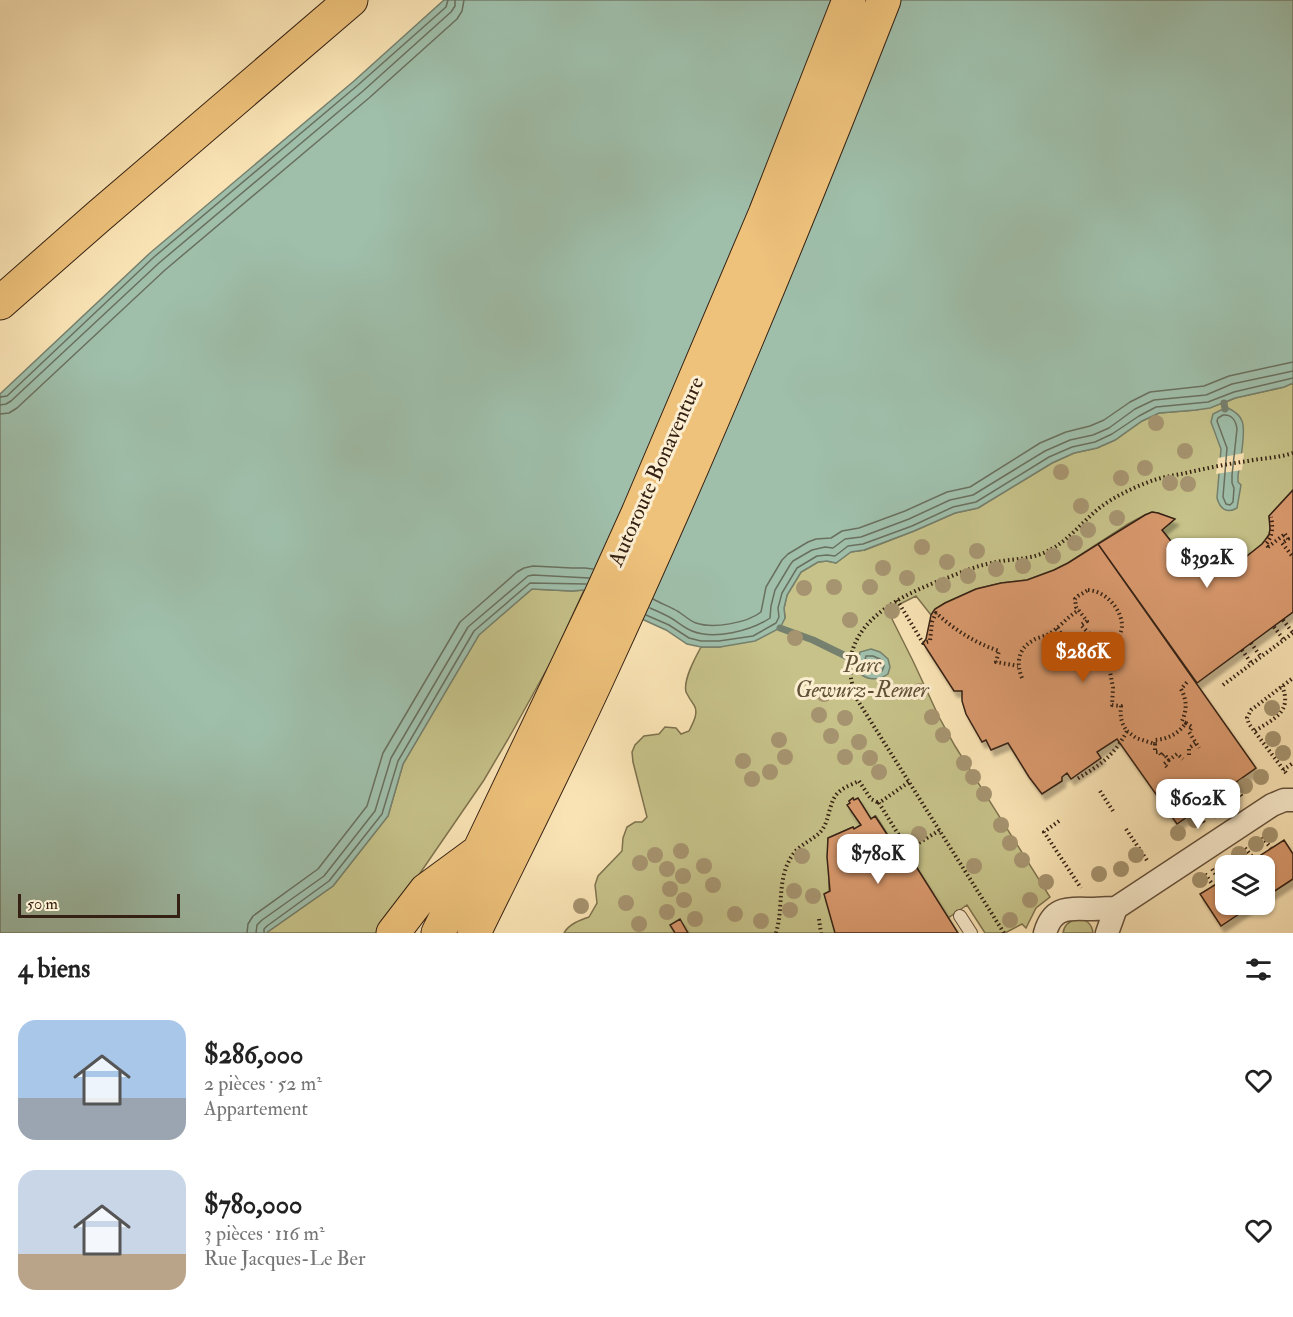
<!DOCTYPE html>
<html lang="fr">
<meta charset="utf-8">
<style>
:root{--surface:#fff;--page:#f2f2f2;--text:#222;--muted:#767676;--accent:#b45309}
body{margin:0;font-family:"IM FELL Double Pica",serif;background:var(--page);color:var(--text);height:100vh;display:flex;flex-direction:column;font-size:22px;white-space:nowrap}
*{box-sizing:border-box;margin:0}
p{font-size:20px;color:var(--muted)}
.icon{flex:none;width:33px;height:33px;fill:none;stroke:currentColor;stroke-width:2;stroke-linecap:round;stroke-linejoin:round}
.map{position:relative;height:933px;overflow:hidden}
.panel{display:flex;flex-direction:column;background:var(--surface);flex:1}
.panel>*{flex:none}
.controls{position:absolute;left:1215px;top:855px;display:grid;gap:12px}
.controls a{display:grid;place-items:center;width:60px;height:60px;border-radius:12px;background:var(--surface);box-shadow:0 2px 4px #0004;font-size:30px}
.scale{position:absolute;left:18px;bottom:15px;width:162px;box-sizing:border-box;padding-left:6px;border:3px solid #352113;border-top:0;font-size:16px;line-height:21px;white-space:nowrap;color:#352113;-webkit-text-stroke:4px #fceed0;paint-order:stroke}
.price{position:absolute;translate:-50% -51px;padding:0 14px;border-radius:12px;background:#fff;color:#222;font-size:20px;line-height:39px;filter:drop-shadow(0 2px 3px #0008)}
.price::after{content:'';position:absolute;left:50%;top:36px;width:18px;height:14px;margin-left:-9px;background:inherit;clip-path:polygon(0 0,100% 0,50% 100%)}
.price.active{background:var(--accent);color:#fff}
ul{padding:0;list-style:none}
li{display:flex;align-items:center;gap:18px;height:150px;padding:0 18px}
li span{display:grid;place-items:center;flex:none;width:168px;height:120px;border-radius:18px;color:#555}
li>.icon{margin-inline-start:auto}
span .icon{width:72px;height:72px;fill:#fffc;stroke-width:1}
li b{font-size:26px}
h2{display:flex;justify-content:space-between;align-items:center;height:72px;padding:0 18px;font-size:26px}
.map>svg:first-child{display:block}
.green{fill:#c6c289;stroke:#7e724e;stroke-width:1.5}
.water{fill:#9fbfab;stroke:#75806e;stroke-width:1.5}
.pier{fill:#fbe5b6}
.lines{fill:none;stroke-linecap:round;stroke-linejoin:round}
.shore{stroke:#6a705f;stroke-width:1.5}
.stream{stroke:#75806e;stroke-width:7}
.building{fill:#d8986c;stroke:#352113;stroke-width:1.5;filter:url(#shadow)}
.service-casing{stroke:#66523c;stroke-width:14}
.minor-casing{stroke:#66523c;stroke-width:25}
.motorway-casing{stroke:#352113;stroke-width:35}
.path{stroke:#352113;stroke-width:4;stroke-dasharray:1.5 3;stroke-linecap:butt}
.service{stroke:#fceed0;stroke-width:12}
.minor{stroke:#fceed0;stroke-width:22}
.motorway{stroke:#eec27b;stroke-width:33}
.tree{fill:#a69470}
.labels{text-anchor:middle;stroke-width:6;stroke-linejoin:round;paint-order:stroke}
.street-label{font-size:22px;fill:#352113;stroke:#fceed0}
.park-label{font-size:22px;font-style:italic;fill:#605136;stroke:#fceed0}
</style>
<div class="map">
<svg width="1293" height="933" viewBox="0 0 1293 933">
<defs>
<filter id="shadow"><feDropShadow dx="3.5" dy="6" stdDeviation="1.5" flood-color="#0004"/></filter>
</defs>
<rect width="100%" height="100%" fill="#fbe5b6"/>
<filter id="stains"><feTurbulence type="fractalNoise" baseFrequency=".00333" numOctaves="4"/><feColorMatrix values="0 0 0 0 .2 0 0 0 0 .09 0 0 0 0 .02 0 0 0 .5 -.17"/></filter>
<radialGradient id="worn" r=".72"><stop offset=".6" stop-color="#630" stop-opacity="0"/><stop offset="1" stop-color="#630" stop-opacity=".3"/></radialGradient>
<path class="green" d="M1293,383V490L1269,516C1270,522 1271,529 1269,534C1261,550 1236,568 1219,567C1207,566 1199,560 1190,553L1186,555L1170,540L1162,530L1174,519L1158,513L1152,512L1145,515L1128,524L1068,563L1054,570L1027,580L1001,583L976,589L945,603L935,609L931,615L916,596L900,604L889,613L913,661L939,717L955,746L1050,897L1036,908L1026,928L1022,924L1005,933H985L967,905L948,918L912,860L907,863L909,865L903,869L894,854L898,851L876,816L871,819L858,799L854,800L853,798L849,801L850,803L848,805L861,825L854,829L853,827L828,838L829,889L835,933H564C569,924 580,920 589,917L597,903L595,885L598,876L622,851L623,838L627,827L635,822H642L647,817L633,762L632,752L635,745L644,736L659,734L665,727L676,728L681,734L689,731C693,723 699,713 694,705C691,701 688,696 686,692C683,680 695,658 701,647H720L785,618L784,608L787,595L801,572L818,562L827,561L836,563L850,552L865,550L914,531L955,513L978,508L1052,463L1074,453L1097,448L1115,440L1142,421L1159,413L1196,410L1224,403L1235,398L1284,387Z
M532,589L572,591L584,590L553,658L511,734L484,780L379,933H266L333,886L388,816L403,764L479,634Z
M1077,919C1086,919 1092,924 1093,933H1063C1064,925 1069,921 1077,919Z"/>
<path class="water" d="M444,0H1293V383L1284,387L1235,398L1210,408L1196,410L1159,413L1142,421L1115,440L1097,448L1074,453L1052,463L978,508L955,513L914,531L864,550L851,552L836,563L827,561L818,562L801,572L787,595L784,608L785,618L780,628L755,641L720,647H701L687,644L666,630L644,620L629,611L584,590L572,591L532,589L479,635L403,764L388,816L333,886L266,933H0V394L150,253L354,81Z
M1228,408C1234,411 1240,415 1242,421C1246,430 1240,464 1238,475V482L1241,485L1237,508C1227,514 1220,509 1217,498L1221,449L1211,422L1213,414L1221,410Z
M871,649L880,652L888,659L890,667L888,674C878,681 865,681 857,670L860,652Z"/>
<path class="pier" d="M1244,453L1242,470L1216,474L1218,458Z"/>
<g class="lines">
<path class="shore" d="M0,397L7,396L154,257L358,85L446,7L448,0
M0,405L6,404L11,401L159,263L363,91L451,12L455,6V0
M0,414L9,413L17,408L165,270L369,98L457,19L462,11L464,0
M1223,415C1232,414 1236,421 1237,429L1232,475V483L1234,488L1233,502L1230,505L1226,504L1223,497L1227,448L1217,421L1218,418Z
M653,599C662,604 671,607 679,612C685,616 690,621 696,623C713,629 747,623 761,612L766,587L782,560L788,554L808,542L816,539L831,538L842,531L859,528L905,511L947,492L970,487L1040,443L1066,432L1090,426L1104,420L1130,402L1150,392L1204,386L1229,376L1293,362
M650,608C657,611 664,614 671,618C678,622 684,628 692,631C714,640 751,631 770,618L771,606L775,590L790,565L793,561L812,550L825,547L833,548L845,539L861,537L909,519L950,500L973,495L1045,451L1070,440L1093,435L1109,428L1135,409L1154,400L1206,395L1232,384L1293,371
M646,615L669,625L689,638L701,641H719L753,636L776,623L779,617L778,608L782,593L797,568L817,556L827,555L835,556L848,546L863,544L912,526L953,507L976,502L1049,457L1072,447L1095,442L1112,434L1139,416L1156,407L1208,402L1234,392L1293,378
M866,656H873L882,660L884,666L882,671L874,673L865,670L864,663Z
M247,933L248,924L253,916L318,869L367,806L383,753L460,622L517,572L524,568L533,566L572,568H585L593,569
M256,933L257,925L262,920L324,876L375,811L391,758L468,627L528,576L533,575L589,578
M264,933V929L267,926L329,881L382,814L398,761L474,631L530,583L586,584"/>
<path class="stream" d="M1224,403L1225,409
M780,628L813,640L858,662"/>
</g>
<path class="building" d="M1293,490V612L1197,683L1098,544L1145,515L1152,512L1158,513L1175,519L1162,530L1170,540L1186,555L1189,553L1200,561L1210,565L1220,567L1230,566L1238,563L1262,544L1269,535L1270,529L1269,516Z
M1098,544L1256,768L1177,824L1117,739L1097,752L1101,758L1071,779L1067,773L1062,777V781L1042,794L1029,777L1008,743L991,750L986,740L982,742L966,714L962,701V691H954L923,643L926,639L931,615L935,609L945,603L976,589L1001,583L1027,580L1054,570L1068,563Z
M853,798L854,800L858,798L871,819L875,816L898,851L894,854L903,869L909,865L907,863L912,860L958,933H835L824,894L830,891L827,857L828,838L853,827L854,829L861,825L847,805L850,803L849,801Z
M1284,840L1293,854V879L1264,898V866H1244Z
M1226,878V904H1254L1221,926L1200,894Z
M680,919L688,933H675L670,925Z"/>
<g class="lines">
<g class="service-casing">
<path id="service" d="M960,916L971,933"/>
</g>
<g class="minor-casing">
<path id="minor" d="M1116,908L1272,805L1284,800H1293
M1045,933C1052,909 1065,908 1087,909C1097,909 1107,908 1116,908
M1107,933L1116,908"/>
</g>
<g class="motorway-casing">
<path id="motorway" d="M0,303L99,216L351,0
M393,933L426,890L475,854
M438,933L479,851L600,597L638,513L765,214L849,0
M474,933C516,847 559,762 599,675C702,453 795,227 884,0"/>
</g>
<path class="path" d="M1285,534L1288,539L1282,543L1293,557
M1268,547L1266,544C1273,536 1273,527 1271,517
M1268,547L1285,534
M1088,590C1105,591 1121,608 1122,625C1122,630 1120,635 1117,639C1105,651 1089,634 1081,625L1087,621L1076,607L1075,599L1078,596Z
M897,600L923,643L930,641L932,622L936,613C955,630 975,643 999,651L996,662L1018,666
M1283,620L1293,633
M1274,627L1284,640
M1057,628C1071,647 1081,670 1109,666L1113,688L1112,705L1121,706C1120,716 1121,723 1127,731C1114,756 1100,765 1077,779
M1251,643L1261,657
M1242,650L1252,664
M1022,678C1016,664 1018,649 1032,641C1037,637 1044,637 1049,634C1060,627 1067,617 1079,610
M1223,685L1293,633
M1186,723L1192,727L1189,732L1199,748
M1127,731L1136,738L1155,744V740C1168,739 1178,734 1186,723L1182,721C1187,710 1187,700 1181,689L1188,681
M1255,731C1273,719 1293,712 1282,686
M1155,744V752H1159L1162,756L1164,754L1169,760L1177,754L1183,759
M1189,755V748L1196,743
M1169,760L1164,764L1169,769
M1283,770L1293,763
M1286,773L1249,724L1247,718L1251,710L1293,678
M1233,784L1243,798
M1226,790L1236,804
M1100,791L1113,811
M1204,804L1214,819
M1196,810L1205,824
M1059,821L1044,832L1081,888
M1126,829L1148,862
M1262,837L1271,848
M1245,848L1254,859
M908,850L879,803L909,782
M896,857L940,830
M1212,869L1220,881
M1205,874L1213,885
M819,919L821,933
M776,933C784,907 776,876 794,853C802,843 815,839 822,830C830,819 829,800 839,792C844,787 853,784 859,781L871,799L879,803
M1004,933L858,701C828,633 890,599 944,579C960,573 975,566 992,563C1008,559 1025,560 1041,554C1065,545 1079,525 1098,509C1112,498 1130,489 1146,483C1158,478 1169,476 1181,474C1203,469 1226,464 1248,461C1263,458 1278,458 1293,453"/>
<use href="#service" class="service"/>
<use href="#minor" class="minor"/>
<use href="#motorway" class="motorway"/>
</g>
<g class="tree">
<circle cx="1156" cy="423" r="8"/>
<circle cx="1185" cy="451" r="8"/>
<circle cx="1145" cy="468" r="8"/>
<circle cx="1061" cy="472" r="8"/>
<circle cx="1121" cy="478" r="8"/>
<circle cx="1170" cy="483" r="8"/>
<circle cx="1188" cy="484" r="8"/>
<circle cx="1081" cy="506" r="8"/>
<circle cx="1117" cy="518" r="8"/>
<circle cx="1088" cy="530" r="8"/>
<circle cx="1075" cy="543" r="8"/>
<circle cx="922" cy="547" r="8"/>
<circle cx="977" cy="551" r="8"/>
<circle cx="1053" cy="556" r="8"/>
<circle cx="947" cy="562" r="8"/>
<circle cx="1023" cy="566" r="8"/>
<circle cx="883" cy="568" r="8"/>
<circle cx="996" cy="569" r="8"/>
<circle cx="968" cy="576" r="8"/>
<circle cx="907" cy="578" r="8"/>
<circle cx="943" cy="585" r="8"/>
<circle cx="834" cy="587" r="8"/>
<circle cx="870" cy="587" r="8"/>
<circle cx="804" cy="588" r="8"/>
<circle cx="892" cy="611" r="8"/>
<circle cx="850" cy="620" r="8"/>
<circle cx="795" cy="638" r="8"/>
<circle cx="920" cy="691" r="8"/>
<circle cx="824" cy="694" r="8"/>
<circle cx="1272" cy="708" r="8"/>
<circle cx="819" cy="715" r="8"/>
<circle cx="932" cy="717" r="8"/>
<circle cx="845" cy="718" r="8"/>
<circle cx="943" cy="735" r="8"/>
<circle cx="831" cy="736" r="8"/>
<circle cx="1273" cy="739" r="8"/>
<circle cx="779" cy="740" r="8"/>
<circle cx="859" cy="742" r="8"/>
<circle cx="1283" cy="753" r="8"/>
<circle cx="785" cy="757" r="8"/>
<circle cx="845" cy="757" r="8"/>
<circle cx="870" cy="758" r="8"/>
<circle cx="743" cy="761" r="8"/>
<circle cx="964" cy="763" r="8"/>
<circle cx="770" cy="772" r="8"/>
<circle cx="879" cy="772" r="8"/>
<circle cx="973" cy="777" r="8"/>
<circle cx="1261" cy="777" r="8"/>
<circle cx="752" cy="779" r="8"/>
<circle cx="1245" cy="786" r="8"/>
<circle cx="984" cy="794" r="8"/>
<circle cx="1224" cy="801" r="8"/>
<circle cx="1195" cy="820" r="8"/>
<circle cx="1001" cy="825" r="8"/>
<circle cx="1178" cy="833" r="8"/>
<circle cx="919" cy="834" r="8"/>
<circle cx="1270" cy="835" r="8"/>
<circle cx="1010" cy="843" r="8"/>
<circle cx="1256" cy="844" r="8"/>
<circle cx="681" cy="851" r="8"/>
<circle cx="1239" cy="854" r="8"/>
<circle cx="655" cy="855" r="8"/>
<circle cx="1136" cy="855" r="8"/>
<circle cx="802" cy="856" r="8"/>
<circle cx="1022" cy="860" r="8"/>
<circle cx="640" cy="863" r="8"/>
<circle cx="704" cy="866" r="8"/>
<circle cx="974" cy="866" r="8"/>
<circle cx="667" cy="869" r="8"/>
<circle cx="1121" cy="869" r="8"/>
<circle cx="1099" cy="874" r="8"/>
<circle cx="683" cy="876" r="8"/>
<circle cx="1200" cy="880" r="8"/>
<circle cx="1046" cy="882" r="8"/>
<circle cx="713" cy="885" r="8"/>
<circle cx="670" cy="889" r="8"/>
<circle cx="794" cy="891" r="8"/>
<circle cx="813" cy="896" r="8"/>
<circle cx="684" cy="900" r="8"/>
<circle cx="1030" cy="900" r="8"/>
<circle cx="626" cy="903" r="8"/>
<circle cx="581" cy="906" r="8"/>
<circle cx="790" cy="910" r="8"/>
<circle cx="667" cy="912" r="8"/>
<circle cx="735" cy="914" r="8"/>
<circle cx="695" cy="919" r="8"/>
<circle cx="1010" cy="920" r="8"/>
<circle cx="761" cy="921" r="8"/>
<circle cx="639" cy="924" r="8"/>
</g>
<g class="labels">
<g class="street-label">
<text transform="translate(655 471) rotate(-66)" y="8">Autoroute Bonaventure</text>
</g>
<g class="park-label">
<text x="862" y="672">Parc<tspan x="862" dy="25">Gewurz-Remer</tspan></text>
</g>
</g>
<rect width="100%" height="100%" filter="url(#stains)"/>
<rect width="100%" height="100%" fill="url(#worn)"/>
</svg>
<div class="controls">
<a><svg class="icon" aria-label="layers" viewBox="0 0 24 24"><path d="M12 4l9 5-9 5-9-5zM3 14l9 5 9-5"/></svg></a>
</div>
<div class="scale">50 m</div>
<b class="price" style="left:1207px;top:589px">$392K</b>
<b class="price active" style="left:1083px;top:683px">$286K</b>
<b class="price" style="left:1198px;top:830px">$602K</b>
<b class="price" style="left:878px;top:885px">$780K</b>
</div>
<section class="panel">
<h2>4 biens<svg class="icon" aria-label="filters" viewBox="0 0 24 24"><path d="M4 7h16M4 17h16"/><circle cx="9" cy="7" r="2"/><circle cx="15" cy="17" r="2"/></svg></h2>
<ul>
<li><span style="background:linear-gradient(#a9c7e8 65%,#9aa5b1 0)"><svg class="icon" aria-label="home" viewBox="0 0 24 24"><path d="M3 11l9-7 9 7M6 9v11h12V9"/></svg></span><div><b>$286,000</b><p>2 pièces · 52 m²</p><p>Appartement</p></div><svg class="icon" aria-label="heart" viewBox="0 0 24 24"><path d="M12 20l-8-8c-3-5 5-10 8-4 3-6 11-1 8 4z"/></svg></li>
<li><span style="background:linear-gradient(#c9d6e8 70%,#b9a48a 0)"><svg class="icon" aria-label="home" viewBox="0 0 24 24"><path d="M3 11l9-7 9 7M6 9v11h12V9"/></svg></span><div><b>$780,000</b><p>3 pièces · 116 m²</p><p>Rue Jacques-Le Ber</p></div><svg class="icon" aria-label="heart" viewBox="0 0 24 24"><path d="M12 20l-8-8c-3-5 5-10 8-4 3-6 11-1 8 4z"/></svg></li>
</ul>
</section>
